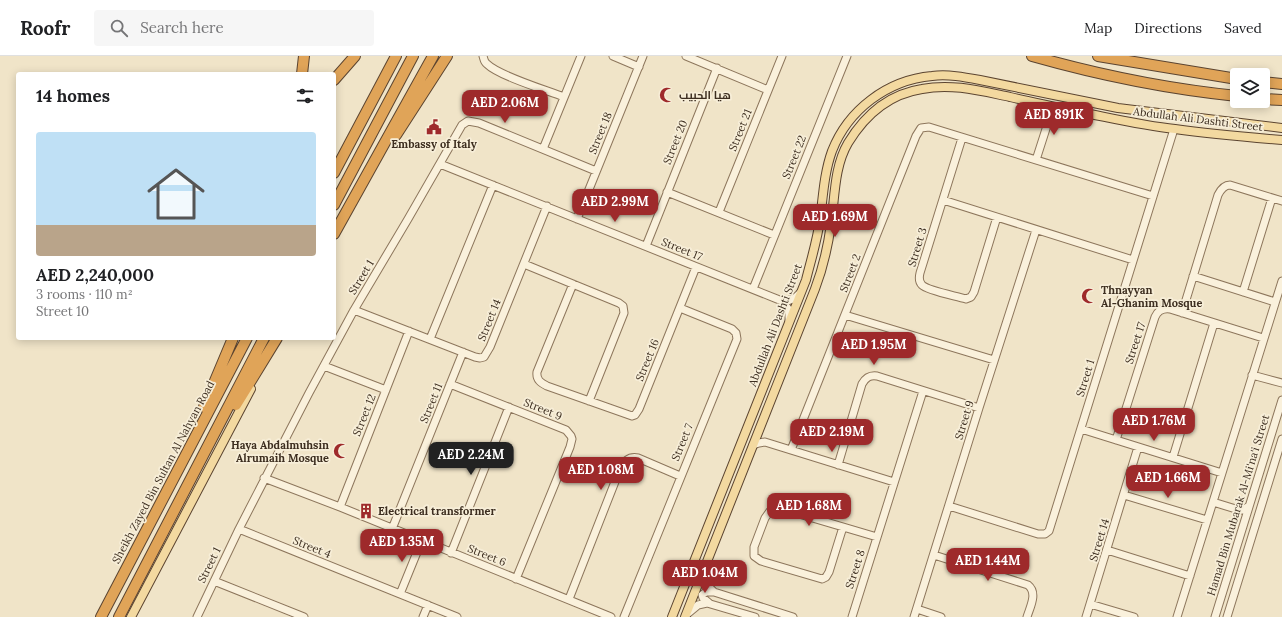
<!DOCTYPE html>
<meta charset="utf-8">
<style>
:root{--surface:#fff;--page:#f6f6f6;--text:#202124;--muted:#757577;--line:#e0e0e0;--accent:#9e2a2b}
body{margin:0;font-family:Lora,Cairo,serif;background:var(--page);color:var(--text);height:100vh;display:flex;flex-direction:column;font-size:15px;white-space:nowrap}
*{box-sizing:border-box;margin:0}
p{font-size:13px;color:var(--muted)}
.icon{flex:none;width:22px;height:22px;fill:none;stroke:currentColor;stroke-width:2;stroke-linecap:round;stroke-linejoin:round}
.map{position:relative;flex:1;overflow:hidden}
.side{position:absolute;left:16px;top:16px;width:320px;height:268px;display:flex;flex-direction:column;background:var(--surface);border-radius:4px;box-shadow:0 2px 10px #0003}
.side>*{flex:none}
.buttons{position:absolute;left:1230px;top:12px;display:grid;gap:8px}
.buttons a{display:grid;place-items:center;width:40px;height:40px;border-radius:4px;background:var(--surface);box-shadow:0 2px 10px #0003;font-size:20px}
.price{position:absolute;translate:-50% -34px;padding:0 9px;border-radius:8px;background:var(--accent);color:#fff;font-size:13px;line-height:26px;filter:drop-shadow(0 1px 2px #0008)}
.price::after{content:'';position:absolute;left:50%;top:24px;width:12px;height:9px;margin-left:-6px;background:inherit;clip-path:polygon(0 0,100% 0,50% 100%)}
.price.selected{background:#222;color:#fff}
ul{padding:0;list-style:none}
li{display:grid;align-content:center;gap:8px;height:212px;padding:0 20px}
li span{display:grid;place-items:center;height:124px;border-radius:4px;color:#555}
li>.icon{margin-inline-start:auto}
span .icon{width:72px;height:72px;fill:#fffc;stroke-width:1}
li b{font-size:17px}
h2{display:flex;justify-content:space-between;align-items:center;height:48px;padding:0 20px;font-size:17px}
header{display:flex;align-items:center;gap:24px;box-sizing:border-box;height:56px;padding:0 20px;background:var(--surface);border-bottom:1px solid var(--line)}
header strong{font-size:19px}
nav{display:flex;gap:22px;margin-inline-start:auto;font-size:14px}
.search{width:280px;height:36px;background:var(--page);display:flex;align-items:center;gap:10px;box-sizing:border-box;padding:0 14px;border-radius:4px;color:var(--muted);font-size:15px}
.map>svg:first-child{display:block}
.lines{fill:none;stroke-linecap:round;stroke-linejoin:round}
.minor-casing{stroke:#8d765c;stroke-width:9}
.major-casing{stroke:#5b4430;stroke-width:10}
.highway-casing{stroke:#5b4430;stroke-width:12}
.minor{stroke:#faf1dc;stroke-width:7}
.major{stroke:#f3d9a0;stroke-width:8}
.highway{stroke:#e0a458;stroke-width:10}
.labels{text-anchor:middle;stroke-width:3.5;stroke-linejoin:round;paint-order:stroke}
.poi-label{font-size:11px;font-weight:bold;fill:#3d2e20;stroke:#f7eed8;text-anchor:start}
.street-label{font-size:11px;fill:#3d2e20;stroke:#f7eed8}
</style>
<header>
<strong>Roofr</strong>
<div class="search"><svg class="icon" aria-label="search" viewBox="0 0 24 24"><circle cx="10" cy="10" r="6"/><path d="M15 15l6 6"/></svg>Search here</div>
<nav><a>Map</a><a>Directions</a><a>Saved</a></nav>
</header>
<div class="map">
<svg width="1282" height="561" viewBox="0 0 1282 561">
<rect width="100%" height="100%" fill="#f0e4c8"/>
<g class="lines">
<g class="minor-casing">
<path id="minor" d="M483,0C484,3 484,6 487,8C499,20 546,34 564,41
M613,0L639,11
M686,0L768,34
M962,82L920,217C919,221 919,226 922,229C928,235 957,240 966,243L971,241L974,236L997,161
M543,93L581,0
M1036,104L1053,51
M440,108L782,245C790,246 795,243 800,237
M667,136L774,179
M943,144L1133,204
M719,156L782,0
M577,163L643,0
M646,190L717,12
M524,208L619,247L623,250L624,257L589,345
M1193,220L1275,246
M573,228L537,316C536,324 541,327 547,330L632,360L635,359L639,353L696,211
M753,233L847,0
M1243,236L1272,142
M782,245L789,254V264
M354,254L475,301L480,302L484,301L490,291L547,150
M1182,257L1218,139C1221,133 1224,129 1230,129L1282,145
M845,259L994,304
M430,283L493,129
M324,310L386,334
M1252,319L1282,327
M450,328L566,374L571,380L572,383L570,391L516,523
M1081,373L1222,417
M1116,384L1155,261C1158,254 1163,252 1170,253L1263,282
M753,389L759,387L765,386L894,426
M791,394L916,80L921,72L929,71L1153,140
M1173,401L1214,267
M838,409L862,328C866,321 870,319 877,320L979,352
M264,422L340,451L611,561
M1124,439L1207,464
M1213,446L1239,454H1243L1249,450
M949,450L1038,478H1045L1049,475L1174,73
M340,451L409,275
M843,471L829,516L826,521L822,523L761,505L754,500V491L765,462L770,455L775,453H782L877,481
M239,473L457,561
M392,473L463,296
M1107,494L1190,520
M451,497L509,351
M934,499L1028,529C1038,537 1030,551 1027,561
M705,515C704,524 707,530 714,536L793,561
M214,525L304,561
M400,538L422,484
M569,543L620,413C624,405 629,400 638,402L680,420
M709,547L703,542L702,539L706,536H714
M1090,548L1134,561
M917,553L941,561
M686,559L698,549L707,547L755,561
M197,561L239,473L309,337L354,254L408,163L462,69L468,65L479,67L596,115
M423,561L428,549
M624,561L737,283L736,277L732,273L680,252
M852,561L923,335
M914,561L979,352L1036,174
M1086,561L1138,391
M1177,561L1282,225
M1215,561L1282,344
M1227,561L1282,383"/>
</g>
<g class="major-casing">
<path id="major" d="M131,561L251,333
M672,561L806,224C811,204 817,185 820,164C823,141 824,117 832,95C848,54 887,24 932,20C948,18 964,21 980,24L1118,52L1282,72
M685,561L815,233C823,212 828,190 831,168C835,141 834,111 848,87C865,59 889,38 922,33C952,27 981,35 1010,41C1035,47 1060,52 1085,57C1115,63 1145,70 1175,73C1211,78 1246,81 1282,84"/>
</g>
<g class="highway-casing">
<path id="highway" d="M1032,0C1099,19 1168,33 1237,40
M1098,0L1237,23
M302,18L304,0
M334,24L355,0
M1263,26L1282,28
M1263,43L1282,44
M396,79L447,0
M334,117L396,0
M334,149L413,0
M334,178L433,0
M236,349L277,282
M204,351L233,282
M101,561L247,282
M119,561L264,282"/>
</g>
<use href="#minor" class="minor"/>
<use href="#major" class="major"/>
<use href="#highway" class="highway"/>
</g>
<defs>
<g id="mosque-bare" transform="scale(1.2)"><path d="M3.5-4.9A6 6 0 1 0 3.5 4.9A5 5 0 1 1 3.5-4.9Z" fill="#9e2a2b" stroke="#f7eed8" stroke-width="2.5" paint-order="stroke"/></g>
<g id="civic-bare" transform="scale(1.2)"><path d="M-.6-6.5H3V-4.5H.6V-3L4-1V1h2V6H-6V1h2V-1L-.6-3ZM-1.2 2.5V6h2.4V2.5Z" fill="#9e2a2b" stroke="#f7eed8" stroke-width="2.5" paint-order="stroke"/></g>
<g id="building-bare" transform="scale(1.2)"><path d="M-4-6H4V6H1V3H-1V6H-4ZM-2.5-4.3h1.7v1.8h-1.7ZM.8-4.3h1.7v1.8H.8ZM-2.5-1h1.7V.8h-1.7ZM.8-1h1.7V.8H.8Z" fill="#9e2a2b" stroke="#f7eed8" stroke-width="2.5" paint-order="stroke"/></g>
</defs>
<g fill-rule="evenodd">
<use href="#mosque-bare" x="667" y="39"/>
<use href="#civic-bare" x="434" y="71"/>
<use href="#mosque-bare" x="1089" y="240"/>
<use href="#mosque-bare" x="341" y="395"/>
<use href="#building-bare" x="366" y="455"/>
</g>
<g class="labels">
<g class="poi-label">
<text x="679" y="43">هيا الحبيب</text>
<text x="434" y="92" text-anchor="middle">Embassy of Italy</text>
<text x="1101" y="238">Thnayyan<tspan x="1101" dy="13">Al-Ghanim Mosque</tspan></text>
<text x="329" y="393" text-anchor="end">Haya Abdalmuhsin<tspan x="329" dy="13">Alrumaih Mosque</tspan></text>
<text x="378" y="459">Electrical transformer</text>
</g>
<g class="street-label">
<text transform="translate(1198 63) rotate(7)" y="4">Abdullah Ali Dashti Street</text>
<text transform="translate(740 74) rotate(-68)" y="4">Street 21</text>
<text transform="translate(600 77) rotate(-68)" y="4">Street 18</text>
<text transform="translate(675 86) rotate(-68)" y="4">Street 20</text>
<text transform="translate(794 101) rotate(-68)" y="4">Street 22</text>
<text transform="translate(917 191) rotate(-73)" y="4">Street 3</text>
<text transform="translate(682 193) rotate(22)" y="4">Street 17</text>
<text transform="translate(850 217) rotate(-69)" y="4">Street 2</text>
<text transform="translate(361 221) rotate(-59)" y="4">Street 1</text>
<text transform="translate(489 264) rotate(-68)" y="4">Street 14</text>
<text transform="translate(775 269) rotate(-69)" y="4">Abdullah Ali Dashti Street</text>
<text transform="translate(1135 287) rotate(-72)" y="4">Street 17</text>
<text transform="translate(647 304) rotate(-68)" y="4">Street 16</text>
<text transform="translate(1085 322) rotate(-73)" y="4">Street 1</text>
<text transform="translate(431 347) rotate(-68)" y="4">Street 11</text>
<text transform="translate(543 353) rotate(22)" y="4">Street 9</text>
<text transform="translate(364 359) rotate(-68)" y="4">Street 12</text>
<text transform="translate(964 364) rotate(-73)" y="4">Street 9</text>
<text transform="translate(682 386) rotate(-68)" y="4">Street 7</text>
<text transform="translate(163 416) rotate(-62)" y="4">Sheikh Zayed Bin Sultan Al Nahyan Road</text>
<text transform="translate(1238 449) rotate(-73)" y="4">Hamad Bin Mubarak Al-Mi'na'i Street</text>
<text transform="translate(1099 484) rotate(-73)" y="4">Street 14</text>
<text transform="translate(312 491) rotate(22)" y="4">Street 4</text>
<text transform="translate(487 499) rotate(22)" y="4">Street 6</text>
<text transform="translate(209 509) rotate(-64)" y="4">Street 1</text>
<text transform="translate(855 513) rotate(-72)" y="4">Street 8</text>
</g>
</g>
</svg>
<div class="buttons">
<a><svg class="icon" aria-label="layers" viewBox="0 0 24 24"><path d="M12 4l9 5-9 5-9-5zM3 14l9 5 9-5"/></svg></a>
</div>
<b class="price" style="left:505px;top:68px">AED 2.06M</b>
<b class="price" style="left:1054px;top:80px">AED 891K</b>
<b class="price" style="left:615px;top:167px">AED 2.99M</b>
<b class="price" style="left:835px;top:182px">AED 1.69M</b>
<b class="price" style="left:874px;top:310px">AED 1.95M</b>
<b class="price" style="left:1154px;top:386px">AED 1.76M</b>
<b class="price" style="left:832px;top:397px">AED 2.19M</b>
<b class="price selected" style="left:471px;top:420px">AED 2.24M</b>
<b class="price" style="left:601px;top:435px">AED 1.08M</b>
<b class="price" style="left:1168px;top:443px">AED 1.66M</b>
<b class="price" style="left:809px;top:471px">AED 1.68M</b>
<b class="price" style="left:402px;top:507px">AED 1.35M</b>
<b class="price" style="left:988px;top:526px">AED 1.44M</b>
<b class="price" style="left:705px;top:538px">AED 1.04M</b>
<section class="side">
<h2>14 homes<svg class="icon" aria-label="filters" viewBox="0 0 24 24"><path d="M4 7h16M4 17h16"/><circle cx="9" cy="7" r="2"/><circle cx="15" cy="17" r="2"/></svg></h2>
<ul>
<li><span style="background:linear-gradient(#bfe0f5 75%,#b9a48a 0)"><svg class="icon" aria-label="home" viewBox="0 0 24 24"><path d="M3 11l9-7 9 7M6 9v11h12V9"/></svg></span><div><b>AED 2,240,000</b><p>3 rooms · 110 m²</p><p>Street 10</p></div></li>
</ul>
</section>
</div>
